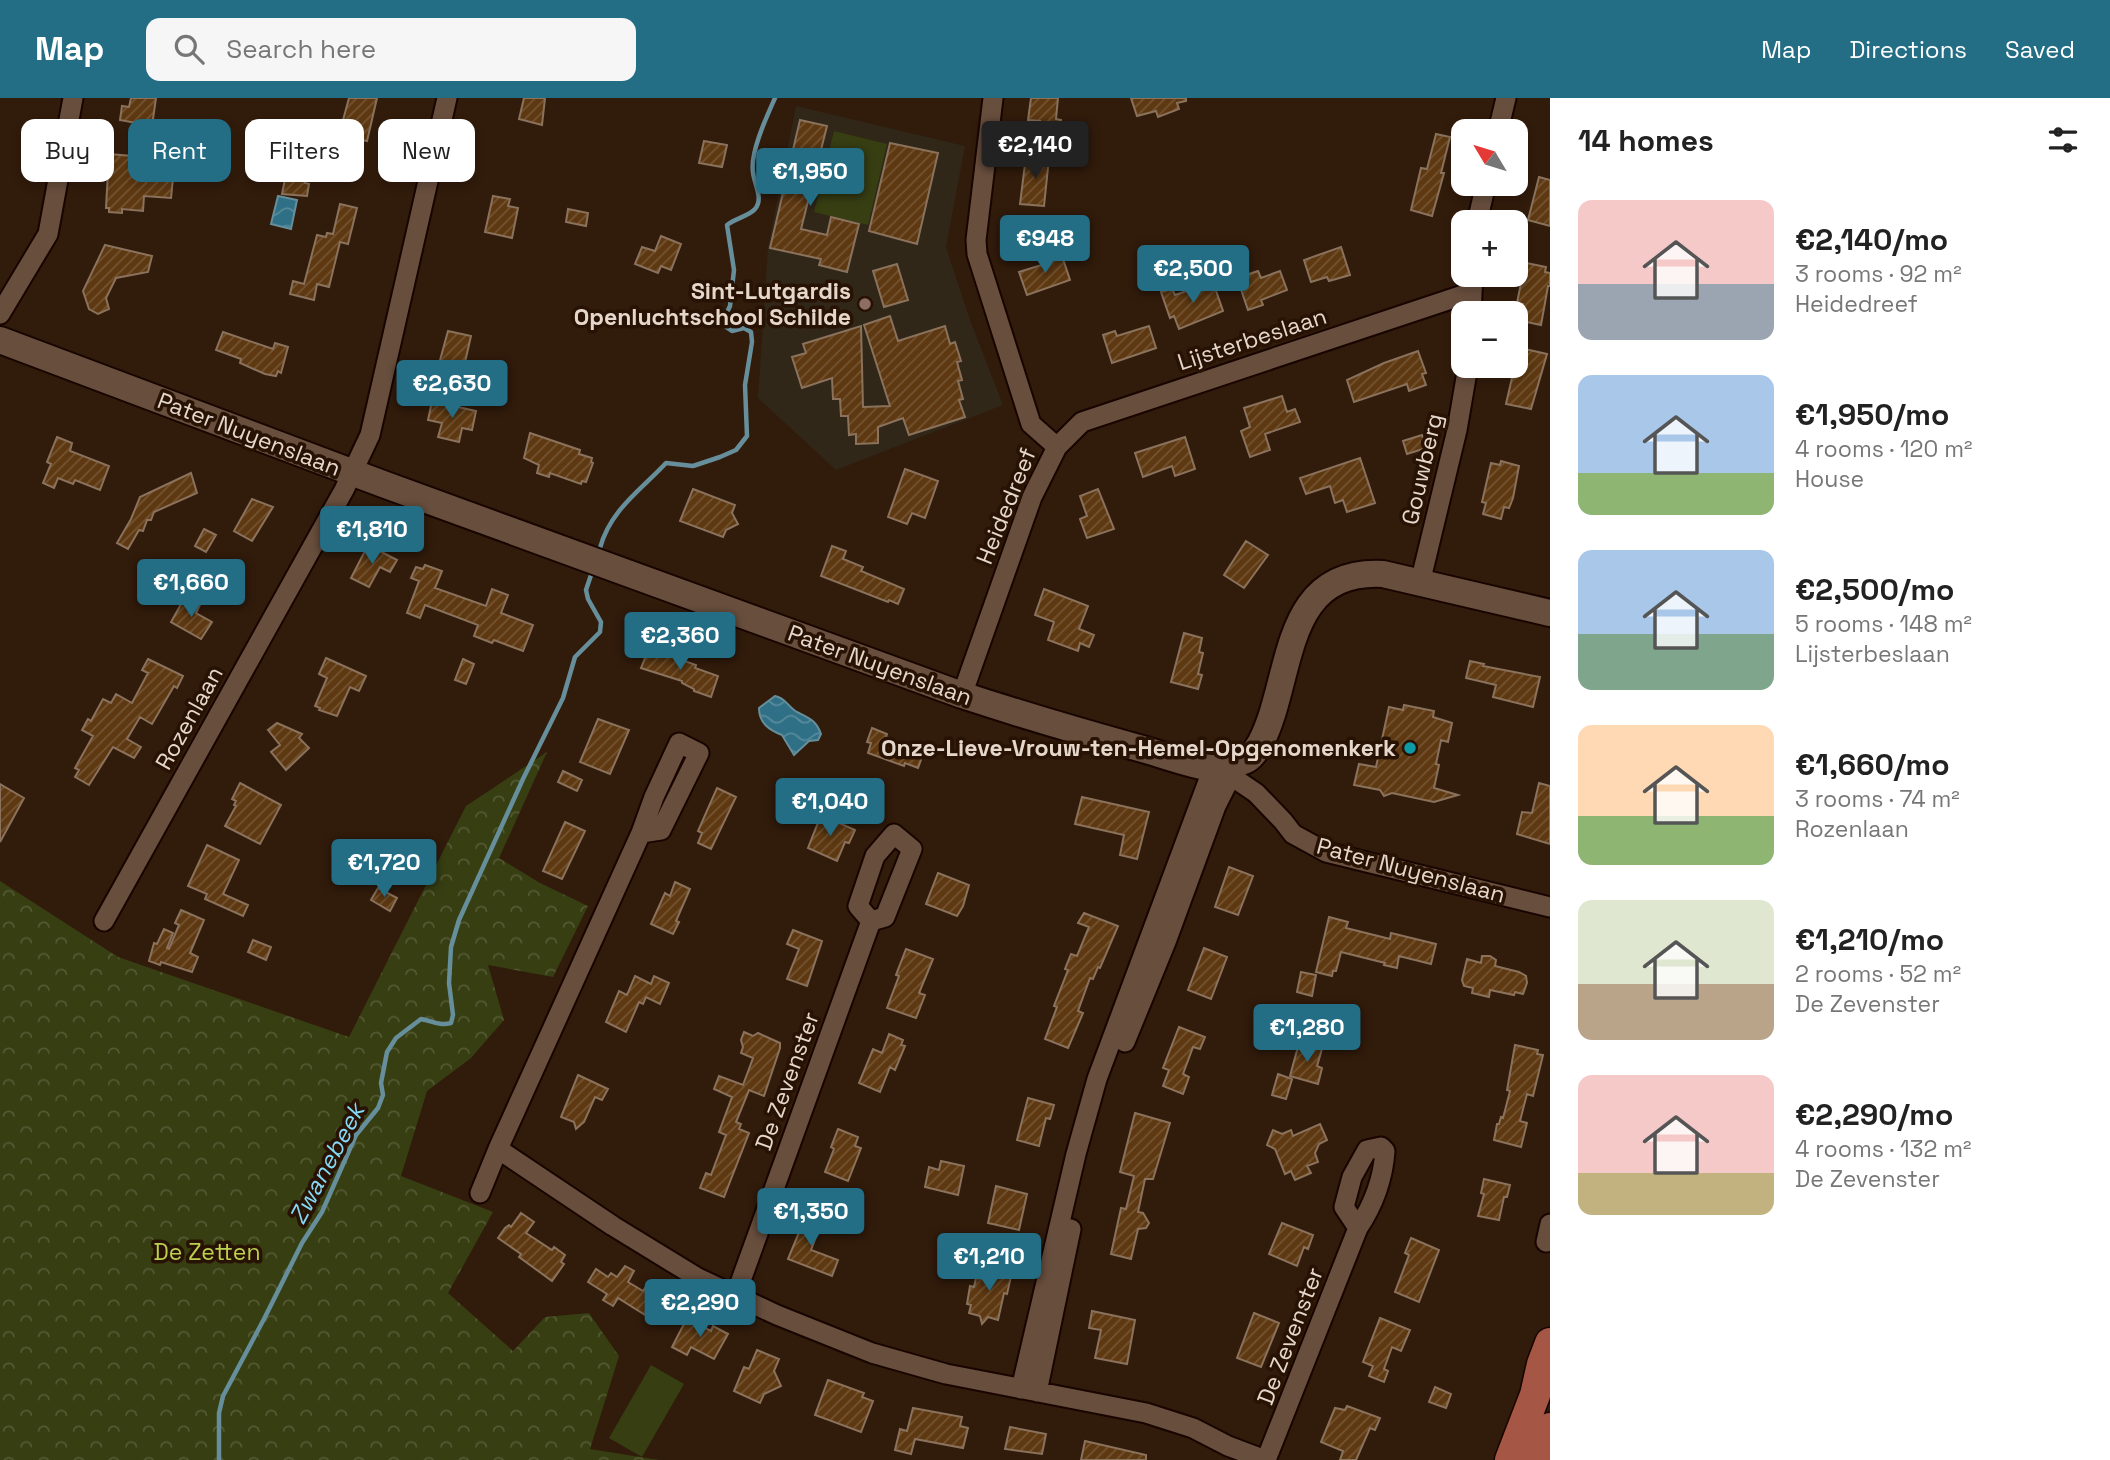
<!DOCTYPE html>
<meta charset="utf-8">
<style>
:root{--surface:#fff;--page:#f6f6f6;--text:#222;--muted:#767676;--accent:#236d85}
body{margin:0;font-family:"Space Grotesk",sans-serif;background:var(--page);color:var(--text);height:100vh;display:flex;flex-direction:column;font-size:26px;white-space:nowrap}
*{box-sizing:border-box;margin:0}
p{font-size:23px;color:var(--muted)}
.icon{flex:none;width:38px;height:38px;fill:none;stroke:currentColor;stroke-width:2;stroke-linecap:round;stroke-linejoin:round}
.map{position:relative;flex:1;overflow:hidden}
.side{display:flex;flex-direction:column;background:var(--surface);width:560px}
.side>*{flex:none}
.guide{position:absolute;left:21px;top:21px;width:665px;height:63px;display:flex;gap:14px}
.needle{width:46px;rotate:308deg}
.controls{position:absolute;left:1451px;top:21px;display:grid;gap:14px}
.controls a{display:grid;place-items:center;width:77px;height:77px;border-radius:14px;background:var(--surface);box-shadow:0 4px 10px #0003;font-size:35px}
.price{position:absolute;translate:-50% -60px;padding:0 16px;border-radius:7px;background:var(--accent);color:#fff;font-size:23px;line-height:46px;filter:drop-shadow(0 2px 4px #0008)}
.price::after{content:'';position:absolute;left:50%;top:42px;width:21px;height:16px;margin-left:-10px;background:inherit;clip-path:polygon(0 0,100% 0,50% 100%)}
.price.current{background:#222;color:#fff}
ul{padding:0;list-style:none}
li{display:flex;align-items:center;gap:21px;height:175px;padding:0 28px}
li span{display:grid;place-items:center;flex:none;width:196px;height:140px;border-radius:14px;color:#555}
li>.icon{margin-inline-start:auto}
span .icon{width:84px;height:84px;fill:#fffc;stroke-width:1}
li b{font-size:30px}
h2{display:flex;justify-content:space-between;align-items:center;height:84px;padding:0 28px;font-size:30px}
.chip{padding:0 24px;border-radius:14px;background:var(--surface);box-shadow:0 4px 10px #0003;font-size:24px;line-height:63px}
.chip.current{background:var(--accent);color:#fff}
header{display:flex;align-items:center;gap:42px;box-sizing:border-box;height:98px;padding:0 35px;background:var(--accent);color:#fff}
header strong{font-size:33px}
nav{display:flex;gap:38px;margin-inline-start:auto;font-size:24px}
.search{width:490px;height:63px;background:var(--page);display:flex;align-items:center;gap:18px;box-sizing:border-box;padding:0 24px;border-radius:14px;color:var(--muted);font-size:26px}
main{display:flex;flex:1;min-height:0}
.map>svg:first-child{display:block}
.education{fill:#312718}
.forest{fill:url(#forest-crowns)}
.pitch{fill:#373e12}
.water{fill:url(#water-waves);stroke:#668f9b;stroke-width:2}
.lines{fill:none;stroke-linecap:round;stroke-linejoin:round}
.stream{stroke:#668f9b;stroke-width:4.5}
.building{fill:url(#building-hatch);stroke:#8a725c;stroke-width:2}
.street-casing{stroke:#180500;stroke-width:23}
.secondary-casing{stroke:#180500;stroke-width:30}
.primary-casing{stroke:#180500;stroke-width:33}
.street{stroke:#684e3d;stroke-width:19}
.secondary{stroke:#684e3d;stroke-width:26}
.primary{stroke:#a65645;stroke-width:30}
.education-dot{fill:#8d6e63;stroke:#271203;stroke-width:2.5}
.culture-dot{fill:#0f9aa8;stroke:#271203;stroke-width:2.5}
.labels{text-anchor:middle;stroke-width:7;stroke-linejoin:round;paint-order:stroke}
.poi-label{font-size:23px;font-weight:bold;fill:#e6d7cd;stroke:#271203;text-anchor:end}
.street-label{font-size:23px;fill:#e6d7cd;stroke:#271203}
.park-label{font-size:23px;fill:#bcd051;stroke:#271203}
.water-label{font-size:24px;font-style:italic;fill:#84d9f6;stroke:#271203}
</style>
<header>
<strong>Map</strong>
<div class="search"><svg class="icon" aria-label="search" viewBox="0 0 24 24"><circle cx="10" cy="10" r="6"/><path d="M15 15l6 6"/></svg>Search here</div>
<nav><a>Map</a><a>Directions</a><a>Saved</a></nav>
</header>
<main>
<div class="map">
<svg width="1550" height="1362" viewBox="0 0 1550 1362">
<defs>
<pattern id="forest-crowns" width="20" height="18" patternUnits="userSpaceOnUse" patternTransform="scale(1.75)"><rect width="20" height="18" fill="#373e12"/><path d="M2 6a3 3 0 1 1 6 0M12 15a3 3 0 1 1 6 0" fill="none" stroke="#545933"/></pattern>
<pattern id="water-waves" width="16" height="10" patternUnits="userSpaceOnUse" patternTransform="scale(1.75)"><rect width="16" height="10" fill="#2f7086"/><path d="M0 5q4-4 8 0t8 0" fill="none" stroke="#578a9b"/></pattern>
<pattern id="building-hatch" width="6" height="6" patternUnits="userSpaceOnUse" patternTransform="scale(1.75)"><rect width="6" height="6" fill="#5d3811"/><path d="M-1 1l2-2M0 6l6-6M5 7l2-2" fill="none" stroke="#745432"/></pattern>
</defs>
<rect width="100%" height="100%" fill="#311b0b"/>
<path class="education" d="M796,8L965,48L946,149L970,222L1003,307L836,372L758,300L768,149Z"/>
<path class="forest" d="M547,654L499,760L540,785L588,808L553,879L488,867L504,922L471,960L427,993L401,1078L493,1114L448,1195L513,1253L545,1219L589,1215L619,1258L590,1351L659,1362H0V783L118,859L349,939L466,708Z"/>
<path class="pitch" d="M834,33L887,46L868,127L814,114Z
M651,1267L684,1286L642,1359L609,1340Z"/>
<path class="water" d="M278,98L297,102L291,131L271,126Z
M775,598C786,600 788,609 797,614C809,620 816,622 821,636L818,642L809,643L794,657L782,637C769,632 759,625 759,610Z"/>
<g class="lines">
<path class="stream" d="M600,450C610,412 641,392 666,365L693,368L720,359L736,352L747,338L745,287L752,244L751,234L744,230L732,233L726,229L723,223L730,208L734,172L727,127C736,120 749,118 755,111C764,101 754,86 753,74C750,54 767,18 775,0
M219,1362V1315L223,1298L264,1221L302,1145L322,1114L356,1037L378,1010L383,997L381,985L387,954L396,940L421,921C433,923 439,928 451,925L453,917L449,885L451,849L459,822L523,681L563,600L575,559L600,534L601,524L588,501L586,492L591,477"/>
</g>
<path class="building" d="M131,0H156L152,28L120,22L122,8L129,9Z
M349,0H377L367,43L356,41L353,52L336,48Z
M524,0H545L542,27L519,21Z
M1031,0H1058L1056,21L1061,22L1059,34L1039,31L1040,23L1028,22Z
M1131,0H1186V3L1177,5L1179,11L1158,19L1156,13L1137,18Z
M800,22L827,28L801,131L827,137L831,119L859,126L847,174L819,167L821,161L770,150Z
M1436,36L1450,39L1441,75H1444L1432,118L1411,112L1421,70L1427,71Z
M704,43L727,47L722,69L699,65Z
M890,45L938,55L917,146L869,133Z
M109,56L156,60L154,78L173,80L171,100L144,98L143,113L122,111V115L109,114V110H106Z
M1026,58L1049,60L1044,108L1020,106Z
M286,76L306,80L305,85L309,86L307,98L282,96Z
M1539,79L1550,82V128L1528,122Z
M493,98L510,101L508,108L518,110L512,140L485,134Z
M340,106L357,110L348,146L340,144L329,189L317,186L314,202L290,196L293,183L304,186L317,137L326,139L327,135L333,136Z
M568,111L588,115L586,128L566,124Z
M661,138L681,146L671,172L661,168L658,175L635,166L642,149L655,153Z
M105,147L152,158L148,174L116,180L106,200L109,211L98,216L89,211L83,193Z
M1341,149L1350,177L1329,183L1327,179L1311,184L1304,162Z
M1061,155L1070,182L1027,197L1019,174L1048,165L1047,160Z
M1521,164L1546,169L1545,174L1550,175V188H1548L1541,227L1521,223L1523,206L1517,205L1522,180H1518Z
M897,166L908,202L884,209L873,173Z
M1258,173L1261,180L1280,173L1287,192L1261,202L1263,207L1248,212L1237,180Z
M1213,184L1223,213L1179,231L1174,218L1170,220L1161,194L1172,191L1175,197Z
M890,218L898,243L945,228L950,246L955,244L961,263L957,264L962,282L958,283L963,301L959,302L965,319L909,337L903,320L878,329V345L856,346V336L849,337L848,318H841L840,301H833L832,280L802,290L792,259L806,255L803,246L861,228L863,309L890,308L864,227Z
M1149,228L1156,250L1112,265L1103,237L1115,233L1117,238Z
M448,233L471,238L465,264L460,263L456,281L436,277Z
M223,234L273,251L275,245L288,249L281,275L278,273L276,278L265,276L240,265L241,261L216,252Z
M1525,251L1547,256L1531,311L1506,306L1514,271L1520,273Z
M1418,253L1426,275L1422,276L1426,287L1409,293L1407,286L1354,304L1347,282L1384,265Z
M1282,298L1287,314L1295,311L1300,324L1265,336L1270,352L1250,359L1241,333L1250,329L1244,310Z
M432,303L476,313L472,332L462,330L459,344L438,339L442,325L428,322Z
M530,335L580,352L579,356L592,360L591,364L593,365L586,384L582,383L581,386L550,375L549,379L537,375L539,367L524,360Z
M1422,337L1426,350L1407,356L1403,343Z
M57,339L72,345L70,353L109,368L100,392L75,382L73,386L58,380L54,390L43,385L51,366L47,364Z
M1185,339L1195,371L1175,378L1172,368L1143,379L1135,355Z
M1360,360L1375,405L1347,414L1343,402L1335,405L1330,388L1306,396L1300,380Z
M1501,363L1519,368L1513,400L1509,410L1504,409L1501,421L1483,416L1486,405L1482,404L1491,365L1500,367Z
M905,371L938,383L925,420L912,415L907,426L888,419Z
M191,375L197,395L154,414L151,422H147L143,433L139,432L128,451L117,445L131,421L140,399Z
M693,391L735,407L732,415L738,426L726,432L723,439L680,423Z
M1098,391L1114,431L1087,440L1080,421L1087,418L1080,398Z
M252,401L273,409L252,443L234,433Z
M204,431L216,437L206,454L195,448Z
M1246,443L1268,457L1244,490L1224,477Z
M368,447L397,462L390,474L380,469L369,489L351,480Z
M832,448L846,453L843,461L863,469L861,473L904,491L898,506L889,502L888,504L821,478Z
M425,467L442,473L435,490L486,508L492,491L508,497L501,515L533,527L523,553L494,542L492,545L474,538L478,527L425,507L420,520L407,515L419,483L411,480L416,469L423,471Z
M1044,491L1088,508L1079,531L1094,537L1089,549L1080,545L1078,553L1048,542L1054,524L1035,517Z
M185,499L200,507L196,515L212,524L201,541L171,524Z
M1184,535L1202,540L1199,554L1203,555L1198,576L1202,577L1198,591L1171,584Z
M649,550L696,567L695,570L718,578L711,599L694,593V591L682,585V583L641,570Z
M326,560L366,578L359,593L350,589L337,618L319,612L320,610L315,608L327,580L319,576Z
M148,561L183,578L177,590L174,588L152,626L140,619L127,641L141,649L134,660L113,649L89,687L75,679L79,672L75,670L93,638L82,632L88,621L91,623L103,601L111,605L116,596L132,605L148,575L142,572Z
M463,561L474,566L466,586L455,582Z
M1470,563L1484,566L1483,568L1540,579L1533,609L1493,599L1496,587L1466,580Z
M1404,607L1434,613L1433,619L1452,625L1448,644L1441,642L1436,666L1439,667L1434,690L1458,697L1434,704L1392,695L1384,698L1380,692L1354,687L1359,666L1376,669L1389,609L1403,612Z
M598,621L629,632L610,676L580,664Z
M277,625L302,636L299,640L309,650L286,672L271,654L280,647L268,632Z
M872,630L887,636L886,639L895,642L894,645L923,656L918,670L905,665L904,668L868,655L871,645L867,644Z
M563,673L582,682L577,693L558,684Z
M240,685L281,707L260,746L225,728L236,708L234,707L236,703L232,701Z
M1539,685L1550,688V746L1517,736L1522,714L1532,715Z
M0,686L24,700L0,744Z
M717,690L736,699L711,751L698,745L702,735L698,733Z
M1082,699L1149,714L1137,761L1120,757L1124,737L1075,726Z
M821,717L855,732L849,745L845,744L837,763L808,750Z
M565,724L585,733L562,781L543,773Z
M207,747L239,762L223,796L248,807L243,818L205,801L207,796L188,788Z
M1229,769L1253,778L1238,817L1215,809Z
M938,775L969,787L963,808L957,818L926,806Z
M675,784L690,791L676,823L679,824L673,836L651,826L665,795L670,798Z
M378,790L397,800L390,813L371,802Z
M181,812L204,822L190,855L198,859L192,874L161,864L160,867L149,863L154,845L157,846L164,831L173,835L167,850L169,851L179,827L175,825Z
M1084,815L1118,828L1100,870L1098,869L1093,881L1090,880L1078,913L1083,915L1068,950L1045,941L1057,909L1054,908L1068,872L1065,871L1071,856L1077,858L1089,829L1078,825Z
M1329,819L1348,824L1346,830L1390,841L1391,835L1436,846L1431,866L1399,858L1397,870L1384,867L1385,865L1341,854L1336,873H1333L1332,878L1316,874Z
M793,832L822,843L807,888L787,881L799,851L787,846Z
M253,842L271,849L266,862L248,854Z
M1204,850L1227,859L1211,901L1188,892Z
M906,851L933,861L919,895L925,897L916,920L887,910L899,878L896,877Z
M1482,858H1490L1496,862L1495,868L1519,874L1526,878L1527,885L1523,896L1515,894L1514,897L1490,892L1489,899L1472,895L1473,890L1464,888L1462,882L1467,861L1481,865Z
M1301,874L1316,877L1312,898L1297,894Z
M635,878L651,886L654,878L669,885L660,906L646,899L643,906L639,904L626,934L606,924L619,893L627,897Z
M1179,929L1205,939L1200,951L1193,949L1183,976L1189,979L1183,996L1163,988L1169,972L1163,970Z
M744,934L753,938L758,935L780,945V950L764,998L749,992L736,1024L741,1026L739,1031L749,1035L724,1099L700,1090L706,1075L711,1077L726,1037L719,1034L732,999L714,991L719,978L743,987L753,960L741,955L743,949L741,942Z
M889,936L903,942L901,947L905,948L895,972L890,969L880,994L859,985L873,951L882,955Z
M1299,945L1322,951L1317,968L1322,970L1318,986L1290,978Z
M1515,947L1538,952L1537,956L1543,957L1533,998L1527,996L1520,1023L1527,1025L1521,1049L1494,1042L1497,1026H1499L1501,1019L1503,1020L1510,993L1507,992Z
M1278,976L1292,981L1286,1001L1272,997Z
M578,977L608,991L602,1002L595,999L584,1024L576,1031L574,1024L561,1019Z
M1028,1000L1054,1007L1050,1021L1046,1020L1039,1048L1017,1042Z
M1135,1015L1170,1025L1153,1081H1145L1138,1114L1143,1115L1149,1125L1146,1130L1138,1131L1131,1161L1111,1156L1121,1110L1126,1111L1134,1078L1120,1074Z
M1320,1026L1327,1042L1319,1046L1315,1055L1318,1064L1307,1068L1311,1075L1295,1082L1291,1073L1285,1076L1275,1051L1267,1047L1273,1032L1282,1036L1291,1032L1293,1038Z
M838,1031L858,1039L855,1048L861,1050L848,1083L825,1074L834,1051L831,1049Z
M941,1063L964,1068L958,1097L925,1089L929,1069L939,1072Z
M1484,1081L1510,1087L1507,1099H1504L1499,1122L1478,1118L1484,1096L1481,1095Z
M996,1088L1027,1096L1019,1132L988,1125Z
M521,1115L534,1124L526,1135L552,1152L554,1149L565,1157L561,1164L564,1166L552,1183L519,1159L521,1156L498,1140L505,1130L509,1127L511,1129Z
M807,1115L823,1121L811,1152L838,1162L832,1178L788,1161Z
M1282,1125L1313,1137L1308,1151L1304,1149L1297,1168L1269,1156Z
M1411,1140L1439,1152L1419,1204L1395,1194L1409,1157L1405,1155Z
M625,1168L634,1173L628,1184L643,1193L645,1190L658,1198L645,1217L618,1200L613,1208L603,1202L607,1196L588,1184L596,1171L608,1179L611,1175L617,1179Z
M985,1168L1012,1174L1007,1196L1004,1195L998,1222L988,1219L982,1226L980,1218L969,1215L971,1207L967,1206L970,1188L974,1189L976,1180L983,1181Z
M1092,1213L1135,1222L1127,1266L1095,1260L1101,1232L1089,1230Z
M1254,1215L1279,1225L1261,1269L1237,1260Z
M687,1220L711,1233L713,1228L728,1236L714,1261L691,1249L687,1257L672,1249Z
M1380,1220L1410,1232L1401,1253L1392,1249L1384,1271L1388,1273L1384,1284L1369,1278L1373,1268L1363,1264Z
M757,1252L779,1261L774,1273L781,1288L764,1296L760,1305L734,1293L744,1269L749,1271Z
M828,1282L864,1295L862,1299L873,1303L861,1334L815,1317Z
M1435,1289L1451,1296L1446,1310L1429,1304Z
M1347,1308L1380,1320L1375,1332L1370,1330L1356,1362H1340L1343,1353L1321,1344L1335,1310L1345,1312Z
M913,1310L962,1319L960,1328L968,1330L963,1350L915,1341L911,1356L895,1352L900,1331L907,1333Z
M1010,1329L1046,1336L1042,1356L1005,1351Z
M1085,1343L1146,1357V1362H1081Z"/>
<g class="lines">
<g class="street-casing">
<path id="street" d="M993,0L976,142L977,156L1031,326L1057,349
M1498,33L1506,0
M1477,124L1486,86
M1471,215L1473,177
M0,216L48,136L73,0
M1420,485L1457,332L1468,268
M962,597L1032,399L1057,349L1082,324L1472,194
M641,735L661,732L699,655L679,645L654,699L641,735L498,1051L613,1128L698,1180L777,1217L872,1255L946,1276L1146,1315L1193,1330L1228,1348L1265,1362
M894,736L912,751L885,819L871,823L858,808L875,758Z
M104,823L344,392L370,337L447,0
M1125,944L1166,844L1216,708L1231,678
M480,1095L498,1051
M1546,1144L1550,1126
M735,1199L871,823
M1021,1291L1076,1056L1097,981L1213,670L1231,678L1256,695L1283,723L1293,736L1326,754L1550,809
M1037,1294L1071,1131
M1266,1362L1358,1130C1374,1106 1383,1082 1385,1053L1381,1049L1367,1052L1352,1079L1344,1109L1358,1130"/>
</g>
<g class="secondary-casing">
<path id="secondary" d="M0,242L383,386L962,597C1023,617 1084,635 1146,652C1163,657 1197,669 1213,670C1217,670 1224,668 1228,667C1233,666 1239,665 1244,663C1252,660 1257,651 1261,644C1294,580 1280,471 1383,476L1550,515"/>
</g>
<g class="primary-casing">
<path id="primary" d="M1510,1362L1535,1297L1542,1266L1550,1245
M1537,1362L1550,1330"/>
</g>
<use href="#street" class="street"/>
<use href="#secondary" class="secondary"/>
<use href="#primary" class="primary"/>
</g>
<circle class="education-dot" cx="865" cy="206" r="7"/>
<circle class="culture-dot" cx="1410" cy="650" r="7"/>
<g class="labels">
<g class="poi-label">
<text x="851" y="201">Sint-Lutgardis<tspan x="851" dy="26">Openluchtschool Schilde</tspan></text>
<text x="1396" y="658">Onze-Lieve-Vrouw-ten-Hemel-Opgenomenkerk</text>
</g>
<g class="street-label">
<text transform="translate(1252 241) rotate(-18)" y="8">Lijsterbeslaan</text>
<text transform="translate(249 336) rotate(21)" y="8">Pater Nuyenslaan</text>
<text transform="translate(1422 371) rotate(-77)" y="8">Gouwberg</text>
<text transform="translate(1006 408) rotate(-68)" y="8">Heidedreef</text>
<text transform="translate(880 567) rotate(20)" y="8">Pater Nuyenslaan</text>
<text transform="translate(189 620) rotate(-61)" y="8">Rozenlaan</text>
<text transform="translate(1411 772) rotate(15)" y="8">Pater Nuyenslaan</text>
<text transform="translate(787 983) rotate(-70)" y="8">De Zevenster</text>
<text transform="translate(1290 1238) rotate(-69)" y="8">De Zevenster</text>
</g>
<g class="park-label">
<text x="207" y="1162">De Zetten</text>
</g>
<g class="water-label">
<text transform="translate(327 1066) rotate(-62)" y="8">Zwanebeek</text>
</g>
</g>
</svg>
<div class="controls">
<a><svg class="needle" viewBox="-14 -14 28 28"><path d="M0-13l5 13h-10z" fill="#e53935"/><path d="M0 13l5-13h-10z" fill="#767676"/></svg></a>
<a>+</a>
<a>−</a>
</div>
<b class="price current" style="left:1035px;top:83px">€2,140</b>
<b class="price" style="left:810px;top:110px">€1,950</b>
<b class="price" style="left:1045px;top:177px">€948</b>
<b class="price" style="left:1193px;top:207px">€2,500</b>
<b class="price" style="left:452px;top:322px">€2,630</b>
<b class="price" style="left:372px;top:468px">€1,810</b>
<b class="price" style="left:191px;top:521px">€1,660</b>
<b class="price" style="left:680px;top:574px">€2,360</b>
<b class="price" style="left:830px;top:740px">€1,040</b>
<b class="price" style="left:384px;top:801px">€1,720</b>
<b class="price" style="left:1307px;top:966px">€1,280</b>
<b class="price" style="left:811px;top:1150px">€1,350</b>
<b class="price" style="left:989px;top:1195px">€1,210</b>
<b class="price" style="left:700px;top:1241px">€2,290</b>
<div class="guide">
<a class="chip">Buy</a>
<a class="chip current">Rent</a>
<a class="chip">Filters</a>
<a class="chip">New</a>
</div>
</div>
<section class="side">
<h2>14 homes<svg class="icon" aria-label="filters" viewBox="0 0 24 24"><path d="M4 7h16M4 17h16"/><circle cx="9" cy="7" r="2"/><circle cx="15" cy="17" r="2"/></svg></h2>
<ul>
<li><span style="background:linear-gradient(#f6c9c9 60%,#9aa5b1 0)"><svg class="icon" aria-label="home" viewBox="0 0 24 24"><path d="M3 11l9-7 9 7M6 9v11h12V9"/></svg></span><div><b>€2,140/mo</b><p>3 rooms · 92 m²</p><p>Heidedreef</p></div></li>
<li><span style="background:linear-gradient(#a9c7e8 70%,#8fb573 0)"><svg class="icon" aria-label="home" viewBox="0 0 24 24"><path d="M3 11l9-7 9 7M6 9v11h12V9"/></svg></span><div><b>€1,950/mo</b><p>4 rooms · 120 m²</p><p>House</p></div></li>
<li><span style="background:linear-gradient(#a9c7e8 60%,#7fa58c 0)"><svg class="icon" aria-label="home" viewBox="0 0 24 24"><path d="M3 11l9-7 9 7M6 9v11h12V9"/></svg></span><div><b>€2,500/mo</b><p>5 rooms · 148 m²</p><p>Lijsterbeslaan</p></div></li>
<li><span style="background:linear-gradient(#ffd9b3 65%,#8fb573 0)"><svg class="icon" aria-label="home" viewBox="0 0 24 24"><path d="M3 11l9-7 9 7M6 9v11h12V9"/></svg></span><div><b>€1,660/mo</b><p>3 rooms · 74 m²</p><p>Rozenlaan</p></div></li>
<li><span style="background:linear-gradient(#dfe7d0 60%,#b9a48a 0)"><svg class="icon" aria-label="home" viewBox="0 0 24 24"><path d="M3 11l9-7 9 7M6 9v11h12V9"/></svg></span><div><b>€1,210/mo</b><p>2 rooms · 52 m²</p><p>De Zevenster</p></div></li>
<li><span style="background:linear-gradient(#f6c9c9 70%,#c2b280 0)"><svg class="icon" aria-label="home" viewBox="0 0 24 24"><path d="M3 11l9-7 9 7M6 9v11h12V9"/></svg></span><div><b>€2,290/mo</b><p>4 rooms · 132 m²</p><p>De Zevenster</p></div></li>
</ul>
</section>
</main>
